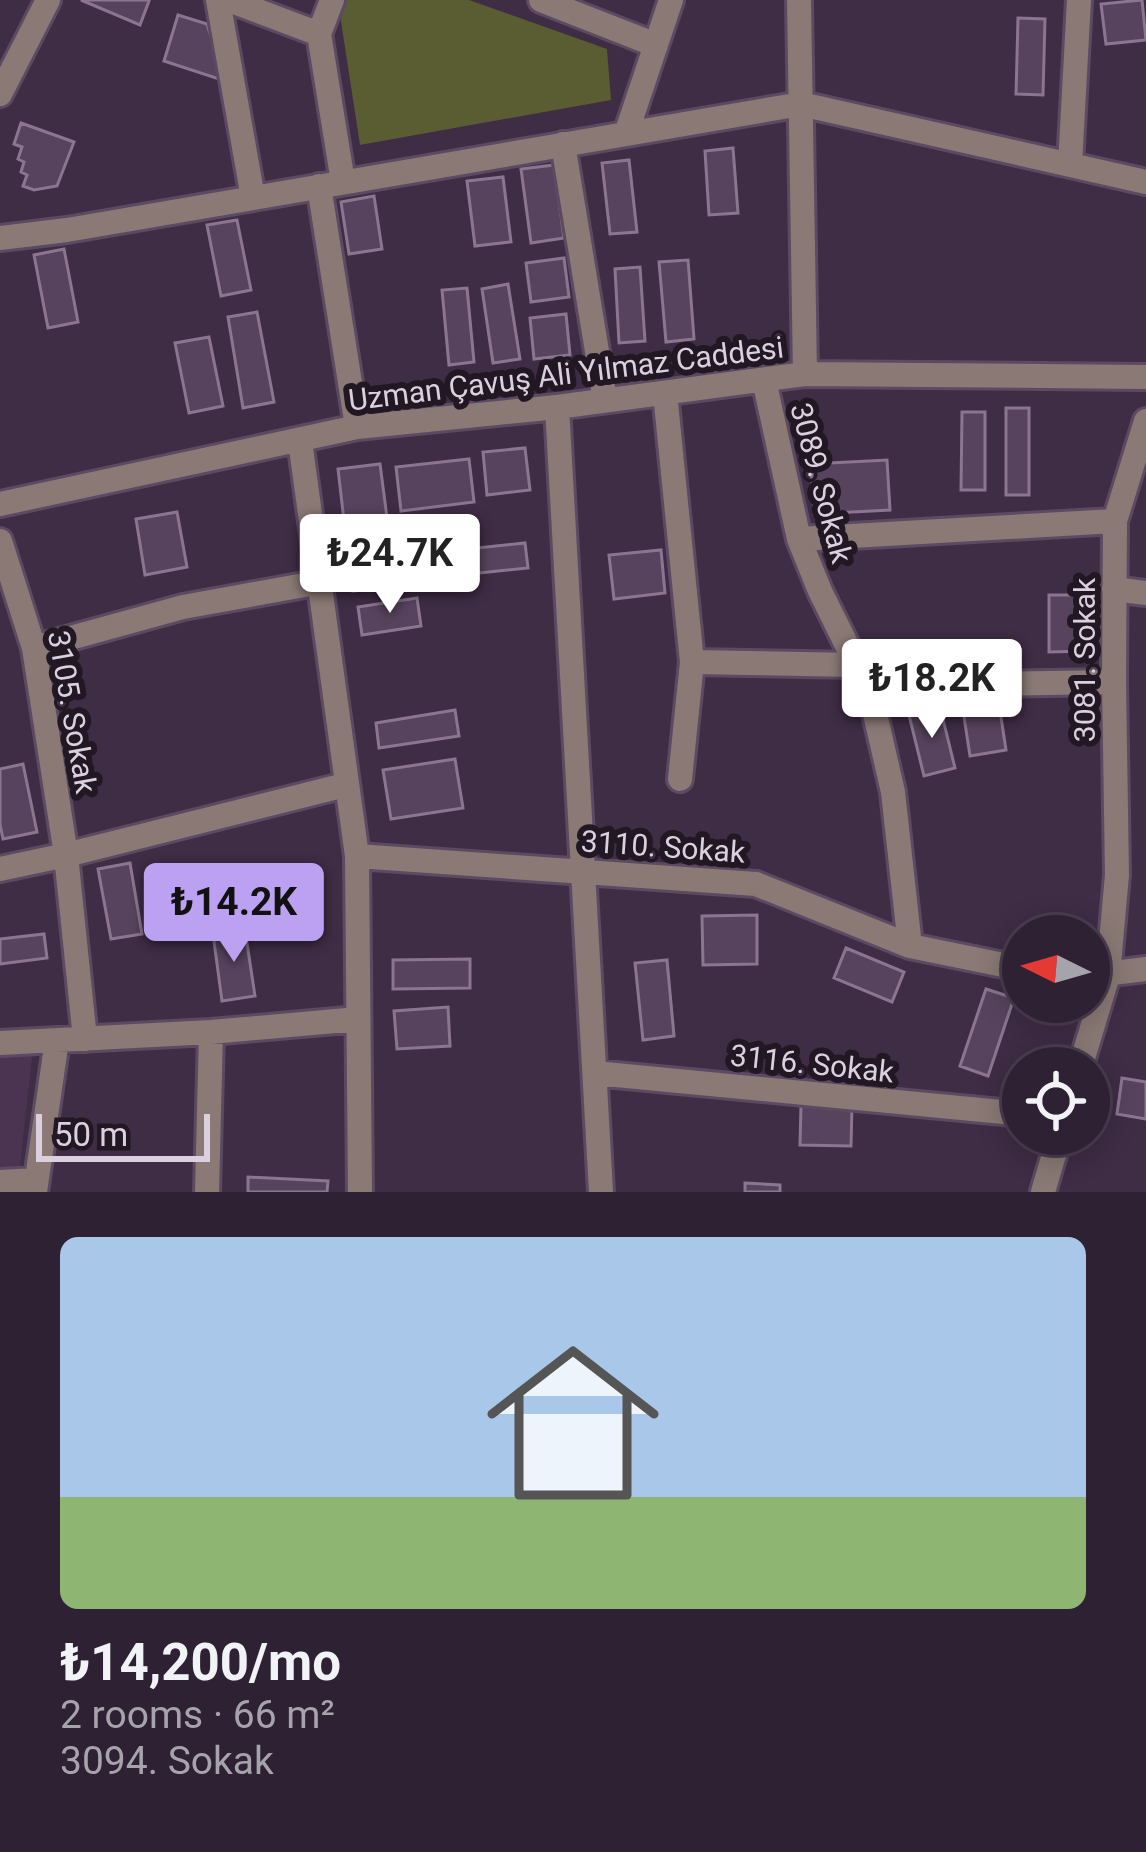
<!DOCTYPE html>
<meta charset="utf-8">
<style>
:root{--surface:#2f2134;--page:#37293c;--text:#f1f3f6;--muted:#a7a3ac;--line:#4a3e4f;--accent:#bca0f2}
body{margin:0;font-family:Roboto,sans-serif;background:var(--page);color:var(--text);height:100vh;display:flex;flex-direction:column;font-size:45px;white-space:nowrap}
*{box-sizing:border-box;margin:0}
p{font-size:39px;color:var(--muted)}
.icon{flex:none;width:66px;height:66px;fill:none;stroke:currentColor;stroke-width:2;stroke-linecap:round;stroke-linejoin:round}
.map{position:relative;height:1192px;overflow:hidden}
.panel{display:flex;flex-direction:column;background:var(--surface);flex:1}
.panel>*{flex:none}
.needle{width:78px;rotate:275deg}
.fabs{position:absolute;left:1002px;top:915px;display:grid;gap:24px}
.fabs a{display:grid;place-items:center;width:108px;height:108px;border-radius:50%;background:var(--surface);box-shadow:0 6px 30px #0003,0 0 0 3px var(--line);font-size:60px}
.scale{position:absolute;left:36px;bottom:30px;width:174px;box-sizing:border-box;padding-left:12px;border:6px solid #dcd0e0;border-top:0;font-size:33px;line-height:42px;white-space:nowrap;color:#dcd0e0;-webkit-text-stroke:9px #211823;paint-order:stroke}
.price{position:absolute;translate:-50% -102px;padding:0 27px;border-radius:12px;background:#fff;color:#222;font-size:39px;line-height:78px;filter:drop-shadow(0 3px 6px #0008)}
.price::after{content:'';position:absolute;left:50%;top:72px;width:36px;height:27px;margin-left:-18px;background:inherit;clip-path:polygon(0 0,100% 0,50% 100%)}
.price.current{background:var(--accent);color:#111}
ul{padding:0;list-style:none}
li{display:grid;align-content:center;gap:24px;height:636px;padding:0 60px}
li+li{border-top:3px solid var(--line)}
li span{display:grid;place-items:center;height:372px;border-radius:18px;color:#555}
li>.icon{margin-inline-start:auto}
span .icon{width:216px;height:216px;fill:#fffc;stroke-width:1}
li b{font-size:51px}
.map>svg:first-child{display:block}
.built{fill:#4b3452}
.green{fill:#5a5c31}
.building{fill:#57435d;stroke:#8b7591;stroke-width:3}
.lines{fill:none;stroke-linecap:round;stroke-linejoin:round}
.minor-casing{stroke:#5b4a61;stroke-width:30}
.minor{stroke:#8a7975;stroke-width:24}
.labels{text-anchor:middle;stroke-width:12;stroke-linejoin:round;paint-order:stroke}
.street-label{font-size:30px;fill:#dcd0e0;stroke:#211823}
</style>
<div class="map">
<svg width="1146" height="1192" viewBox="0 0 1146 1192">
<rect width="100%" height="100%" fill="#3f2c45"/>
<path class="built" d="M33,1048L17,1192H0V1050Z"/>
<path class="green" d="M343,0H469L607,49L611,100L360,145L340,15Z"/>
<path class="building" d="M81,0H147L149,1L140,25Z
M1142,0L1146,40L1106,44L1101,4Z
M178,15L207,24L219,62V79L164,61Z
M1018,18L1045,19L1043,95L1016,94Z
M21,123L74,142L57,186L34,190L23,186L27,175L21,172L24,162L18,159L22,147L14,144Z
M733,148L738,213L709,215L705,151Z
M629,160L637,232L610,234L602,163Z
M554,165L564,238L531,243L521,169Z
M503,177L511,242L475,246L467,181Z
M374,196L382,249L349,254L341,202Z
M237,220L251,290L221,296L207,225Z
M64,249L78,322L48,328L34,255Z
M564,258L569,297L531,302L526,263Z
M688,260L694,339L666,342L659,262Z
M640,267L645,341L619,343L615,269Z
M508,284L520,359L493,363L482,289Z
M467,288L474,362L449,365L442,290Z
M257,312L274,402L243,408L228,317Z
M566,314L570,355L534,359L530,318Z
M209,337L223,406L189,413L175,343Z
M1006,408H1029V495H1006Z
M962,412H985V490H961Z
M525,448L530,490L487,495L483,452Z
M469,459L474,502L401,511L396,467Z
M887,460L890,510L814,514L811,464Z
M380,464L389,533L346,538L338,469Z
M177,512L187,567L145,575L136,519Z
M525,543L528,568L469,574L467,549Z
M661,550L665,593L614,599L609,555Z
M438,552L441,581L353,591L350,562Z
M1049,595H1090V651L1049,652Z
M417,598L421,626L362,635L358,607Z
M999,704L1006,750L970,756L963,710Z
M940,707L955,768L924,776L909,715Z
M455,710L459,736L379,748L376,723Z
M455,759L463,808L391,819L383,770Z
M23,764L37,832L3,839L0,824V769Z
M130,863L142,934L111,939L98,869Z
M757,915V964L703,965L702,916Z
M245,930L255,996L222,1001L213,934Z
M44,934L47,958L0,964V939Z
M846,948L904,972L892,1002L834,978Z
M470,959V988L393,989V960Z
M667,960L674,1036L643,1040L635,963Z
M986,989L1014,998L988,1076L960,1066Z
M448,1007L450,1046L397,1049L394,1011Z
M1122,1078L1146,1082V1119L1117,1114Z
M801,1105H852L851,1146L800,1145Z
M248,1177L328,1181L327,1192H248Z
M745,1183L780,1185V1192H745Z"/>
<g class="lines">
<g class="minor-casing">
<path id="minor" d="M218,0L253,198
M229,0L319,34
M332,0L319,34L343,182
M541,0L656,45
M799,0L805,374
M0,94L48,0
M626,134L671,0
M563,144L605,400
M1070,165L1079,0
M319,186L357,427
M0,238L67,230L801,104L1146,182
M764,380L799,539L820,591L870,692L893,792L910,946
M665,393L692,662L680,779
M557,407L601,1192
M300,441L357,856L360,1192
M0,504L357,427L557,407L805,374L1146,377
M799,539L1115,521
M0,541L34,648L66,855L85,1039
M1114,589L1146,593
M34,648L183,607L321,582
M692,662L857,665
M870,692L989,684L1114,682
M357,856L756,884L910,946L1023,969
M0,869L66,855L345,785
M1089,976L1146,969
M0,1043L211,1032L358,1019
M1080,1068L1108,975L1117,875L1114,682L1115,521L1146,421
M595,1073L1023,1114
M0,1182L35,1180
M35,1192L57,1040
M207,1192L211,1032
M1043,1192L1060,1134"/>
</g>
<use href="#minor" class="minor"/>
</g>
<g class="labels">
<g class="street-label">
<text transform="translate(566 374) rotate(-7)" y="10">Uzman Çavuş Ali Yılmaz Caddesi</text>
<text transform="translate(821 483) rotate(75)" y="10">3089. Sokak</text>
<text transform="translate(1085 660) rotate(-90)" y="10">3081. Sokak</text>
<text transform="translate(72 712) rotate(80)" y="10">3105. Sokak</text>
<text transform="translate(663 847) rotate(4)" y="10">3110. Sokak</text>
<text transform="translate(812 1064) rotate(6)" y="10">3116. Sokak</text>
</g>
</g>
</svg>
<div class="fabs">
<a><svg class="needle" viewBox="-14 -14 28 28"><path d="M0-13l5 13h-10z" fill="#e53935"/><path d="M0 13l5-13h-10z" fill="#a7a3ac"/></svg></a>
<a><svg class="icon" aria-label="locate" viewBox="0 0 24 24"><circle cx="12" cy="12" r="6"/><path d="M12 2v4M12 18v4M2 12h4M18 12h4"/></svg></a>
</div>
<div class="scale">50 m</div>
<b class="price" style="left:390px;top:616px">₺24.7K</b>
<b class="price" style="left:932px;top:741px">₺18.2K</b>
<b class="price current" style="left:234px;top:965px">₺14.2K</b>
</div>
<section class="panel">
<ul>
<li><span style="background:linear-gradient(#a9c7e8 70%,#8fb573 0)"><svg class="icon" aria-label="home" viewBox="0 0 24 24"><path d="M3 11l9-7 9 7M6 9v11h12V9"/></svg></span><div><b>₺14,200/mo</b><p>2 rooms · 66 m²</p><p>3094. Sokak</p></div></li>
</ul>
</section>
